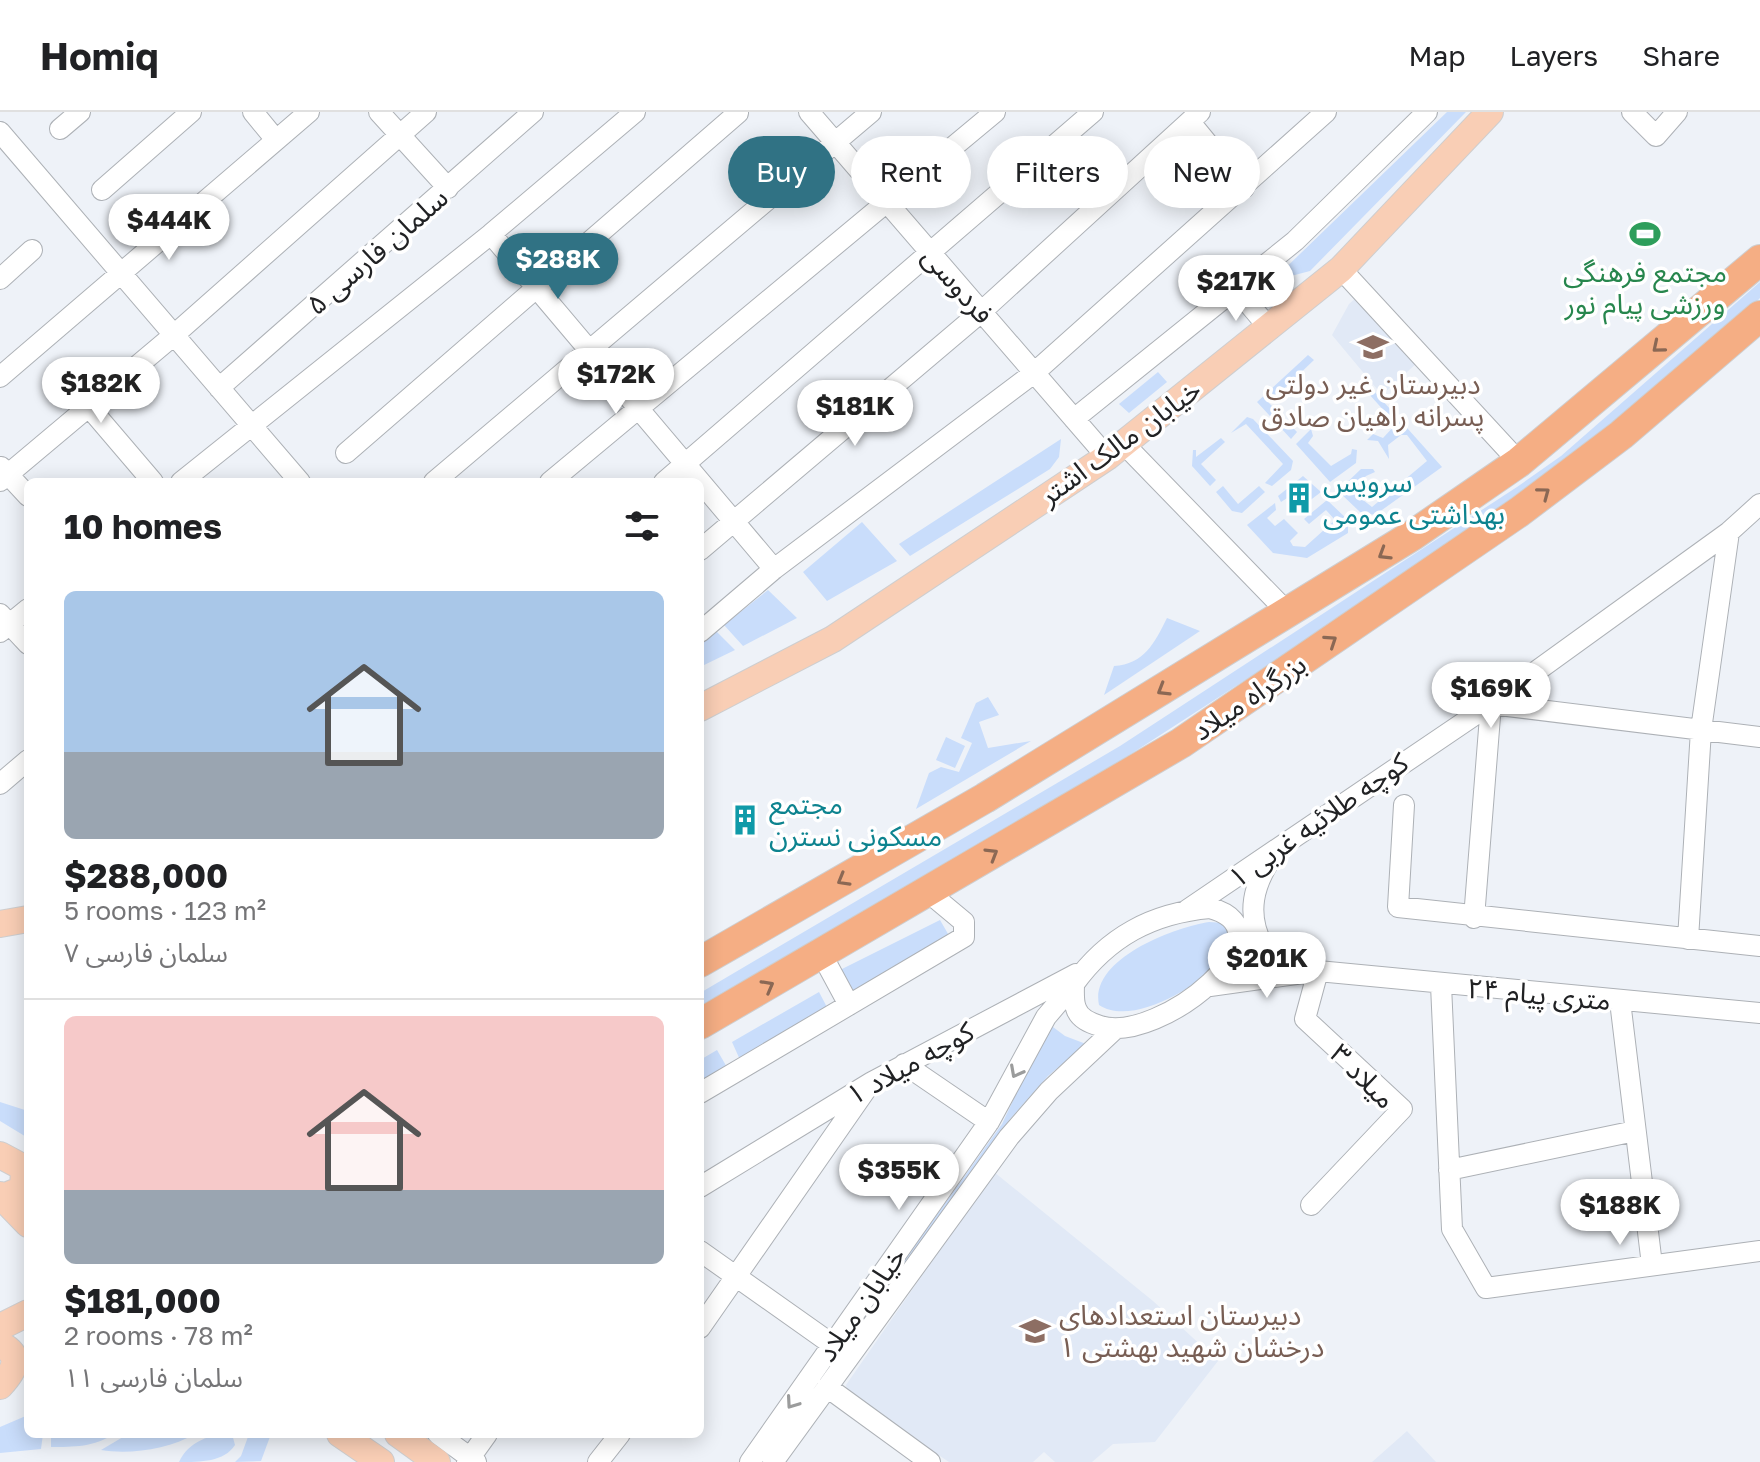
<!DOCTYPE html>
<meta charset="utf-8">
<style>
:root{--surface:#fff;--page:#f2f2f2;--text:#202124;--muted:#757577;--line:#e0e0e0;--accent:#307284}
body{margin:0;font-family:"Golos Text","Noto Sans Arabic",sans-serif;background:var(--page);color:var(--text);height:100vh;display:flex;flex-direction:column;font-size:30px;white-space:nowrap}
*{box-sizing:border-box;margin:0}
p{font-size:26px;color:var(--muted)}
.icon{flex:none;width:44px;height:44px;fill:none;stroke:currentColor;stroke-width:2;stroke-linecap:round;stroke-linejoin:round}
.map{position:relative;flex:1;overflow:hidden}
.sheet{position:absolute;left:24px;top:366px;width:680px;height:960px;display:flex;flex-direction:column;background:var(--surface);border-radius:12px;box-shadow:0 4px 20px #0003}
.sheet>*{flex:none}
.hud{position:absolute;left:728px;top:24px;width:760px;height:72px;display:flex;gap:16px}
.price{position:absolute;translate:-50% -68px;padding:0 18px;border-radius:28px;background:#fff;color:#222;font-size:26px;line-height:52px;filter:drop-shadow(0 2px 4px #0008)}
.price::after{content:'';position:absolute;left:50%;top:48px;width:24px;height:18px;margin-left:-12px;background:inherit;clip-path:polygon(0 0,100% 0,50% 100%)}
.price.active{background:var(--accent);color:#fff}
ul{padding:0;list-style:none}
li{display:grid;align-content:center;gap:16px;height:424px;padding:0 40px}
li+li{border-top:2px solid var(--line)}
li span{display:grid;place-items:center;height:248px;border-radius:12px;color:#555}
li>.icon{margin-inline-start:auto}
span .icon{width:144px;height:144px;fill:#fffc;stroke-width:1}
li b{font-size:34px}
h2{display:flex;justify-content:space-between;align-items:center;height:96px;padding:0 40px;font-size:34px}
.pill{padding:0 28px;border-radius:36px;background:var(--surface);box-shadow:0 4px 20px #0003;font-size:28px;line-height:72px}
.pill.active{background:var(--accent);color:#fff}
header{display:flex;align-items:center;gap:48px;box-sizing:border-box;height:112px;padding:0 40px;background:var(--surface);border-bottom:2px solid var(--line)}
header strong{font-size:38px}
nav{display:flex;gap:44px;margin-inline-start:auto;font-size:28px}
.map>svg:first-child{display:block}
.built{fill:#e1e9f6}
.green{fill:#c9ddfb}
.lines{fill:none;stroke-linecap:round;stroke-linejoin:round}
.minor-casing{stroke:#adb1b6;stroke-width:22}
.major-casing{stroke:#cececf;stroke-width:28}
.highway-casing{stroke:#cececf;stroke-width:32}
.minor{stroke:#fff;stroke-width:20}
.major{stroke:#f9ceb5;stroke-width:26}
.highway{stroke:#f5ae84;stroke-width:30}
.oneway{stroke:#8b6854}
.oneway2{stroke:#9b9c9c}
.labels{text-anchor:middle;stroke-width:7;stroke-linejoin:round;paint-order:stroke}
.street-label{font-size:28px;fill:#212224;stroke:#fff}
.leisure-label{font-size:28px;fill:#27864d;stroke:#fff}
.education-label{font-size:28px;fill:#785e54;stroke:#fff}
.culture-label{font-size:28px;fill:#0d838f;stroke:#fff;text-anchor:start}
</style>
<header>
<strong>Homiq</strong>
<nav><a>Map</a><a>Layers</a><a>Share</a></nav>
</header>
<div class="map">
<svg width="1760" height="1350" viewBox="0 0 1760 1350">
<rect width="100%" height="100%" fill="#eef2f8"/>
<path class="built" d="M1357,185L1419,249L1382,283L1332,223L1349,192Z
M994,1060L1153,1189L1218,1249L1155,1330L1113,1332L1092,1350H1055L1044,1340L1033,1350H949L848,1283L846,1273Z
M1407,1319L1436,1350H1372Z"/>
<path class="green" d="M1447,0H1466L1310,159L1272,169Z
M1760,170V186L1749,197L1533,379L1412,460L1117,651L700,896V881L1120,634L1517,375L1561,344Z
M1308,243L1314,248L1269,291L1297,320L1291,327L1257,290Z
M1158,260L1167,270L1129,301L1119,292Z
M1365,269L1442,355L1375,403L1360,400L1338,379L1361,357H1373L1375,360L1366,364L1353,380L1372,395L1427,349L1407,323H1401L1388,333L1389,347L1378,329L1367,328L1373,322L1383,326L1396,312L1368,281L1351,284Z
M1247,305L1253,307L1293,349L1291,358L1272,374L1265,371L1283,352L1246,312L1231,321Z
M1311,317L1313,324L1308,331L1331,354L1351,342L1352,337L1357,338L1356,351L1330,370L1296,332Z
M1221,326L1225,330L1201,352L1216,368L1210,374L1192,354L1193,338H1196V345Z
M1061,327L1059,345L1050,357L910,444L899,432Z
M1303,364L1321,380L1295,400L1311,382L1304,375L1281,390L1278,384Z
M1223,374L1238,392L1259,374L1265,380L1242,401L1232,399L1216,380Z
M1327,388L1348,408V421L1307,446L1273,441L1247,413L1275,391L1276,398L1267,406L1275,414L1284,407L1298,421L1290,429L1293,434L1305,435L1335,408L1326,398L1309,412L1304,407Z
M862,410L897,449L827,489L803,460Z
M768,478L797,506L743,534L724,513Z
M1167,506L1200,519L1104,583L1114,554C1144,552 1154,532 1167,506Z
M716,519L735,538L700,555V532Z
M988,585L999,603L979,610L988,636L1031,629L916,697L929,661L941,655L959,660L972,631L961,626L976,591Z
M946,625L965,634L955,656L936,648Z
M940,808L951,827L852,883L840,858Z
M1209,810L1225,811L1232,827C1227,835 1222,845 1215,853C1194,878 1130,914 1099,893C1089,847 1175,815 1209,810Z
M819,880L829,899L741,950L732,930Z
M1049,912L1065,924L1086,932L1048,964L1010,1007L767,1350H760L1002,1012Z
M717,938L728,957L700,972V948Z
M0,990L28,999V1026L0,1009Z
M28,1303V1322H43L41,1337L0,1341V1315Z
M51,1322H114C94,1335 74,1335 51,1335Z
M128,1322H195C169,1337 130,1343 101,1338Z
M232,1322L235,1333C224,1350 201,1350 179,1350C189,1329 210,1322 232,1322Z
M249,1322H271L261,1349L235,1350L241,1344Z"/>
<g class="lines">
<g class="minor-casing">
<path id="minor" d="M253,0L276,28
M379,0L448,76
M809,0L1107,345
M1632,0L1656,24L1677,0
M1190,10L1244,76
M60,17L80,0
M0,20L300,370
M102,78L191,0
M491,122L774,457
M1341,157L1519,350
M0,167L32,138
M1236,177L1270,217
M0,265L309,0
M219,276L533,0
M89,295L153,370
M1074,307L1295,129L1427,0
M1124,332L1289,502
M346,341L738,1
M1,355L28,384
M0,369L174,223L426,0
M181,370L491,122L635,0
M434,370L871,0
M550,370L995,0
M664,370L1093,0
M700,438L981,200L1200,0
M0,502L28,532
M0,520L28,497
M700,520L774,457L1034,261L1326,0
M0,672L28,648
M1404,693L1398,795L1760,834
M1210,796C1298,819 1160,933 1100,914C1090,911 1079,907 1076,896C1073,889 1074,879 1074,872C1108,825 1152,801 1210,796Z
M1187,798L1491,592L1729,420L1760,392
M1474,806L1491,592L1760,625
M1688,827L1701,618L1729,420
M1253,828L1318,859
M1264,836C1245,802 1253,772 1275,741
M822,843L849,893
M1441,873L1452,1117L1486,1176L1760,1139
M1210,874L1318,859L1760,901
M1620,889L1652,1153
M904,952L989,1010
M700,981L964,825V810L928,780
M1449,1058L1635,1019
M700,1075L872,970L1076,862
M1311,1093L1402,997L1305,907L1318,859
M700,1139L833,1233
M700,1216L867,976
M827,1275L930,1350
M438,1322L476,1350
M467,1350L487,1322
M598,1350L620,1322
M750,1350L989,1010L1046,905L1074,872
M773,1350L1009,1025L1049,979L1114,918"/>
</g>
<g class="major-casing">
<path id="major" d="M700,596L833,527L1107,345L1341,157L1490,0
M0,812L28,807
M0,1043L28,1058
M0,1083L28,1112
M3,1085L23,1077L24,1057
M0,1215L28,1201
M0,1232C23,1244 15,1258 0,1274
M340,1322L381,1350
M398,1322L437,1350"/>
</g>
<g class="highway-casing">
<path id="highway" d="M700,850L985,686L1413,423L1519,350L1760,148
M700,912L1181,631L1519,400L1621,323L1760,204"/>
</g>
<use href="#minor" class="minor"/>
<use href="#major" class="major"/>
<use href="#highway" class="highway"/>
</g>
<defs><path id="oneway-chevron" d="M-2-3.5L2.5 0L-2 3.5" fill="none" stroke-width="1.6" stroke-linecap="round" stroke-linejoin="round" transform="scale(2)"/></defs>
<g class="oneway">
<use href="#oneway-chevron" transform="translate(1658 235) rotate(140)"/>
<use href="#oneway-chevron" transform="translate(1544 381) rotate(-37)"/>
<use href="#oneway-chevron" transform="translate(1384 442) rotate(148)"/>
<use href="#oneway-chevron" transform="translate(1331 529) rotate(-34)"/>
<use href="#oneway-chevron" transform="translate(1163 578) rotate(149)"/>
<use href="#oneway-chevron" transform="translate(992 742) rotate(-31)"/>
<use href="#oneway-chevron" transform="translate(843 768) rotate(150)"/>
<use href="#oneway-chevron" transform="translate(768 874) rotate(-29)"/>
</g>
<g class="oneway2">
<use href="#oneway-chevron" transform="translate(1016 960) rotate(118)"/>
<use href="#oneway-chevron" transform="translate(792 1291) rotate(125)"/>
</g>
<defs>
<g id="stadium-bare" transform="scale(2.4)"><path d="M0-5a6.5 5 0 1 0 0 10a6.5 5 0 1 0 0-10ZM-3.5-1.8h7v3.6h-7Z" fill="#2e9e5b" stroke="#fff" stroke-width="2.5" paint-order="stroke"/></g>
<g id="school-bare" transform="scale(2.4)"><path d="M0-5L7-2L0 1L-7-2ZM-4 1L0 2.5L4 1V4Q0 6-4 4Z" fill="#8d6e63" stroke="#fff" stroke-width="2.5" paint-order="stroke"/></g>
<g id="building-bare" transform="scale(2.4)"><path d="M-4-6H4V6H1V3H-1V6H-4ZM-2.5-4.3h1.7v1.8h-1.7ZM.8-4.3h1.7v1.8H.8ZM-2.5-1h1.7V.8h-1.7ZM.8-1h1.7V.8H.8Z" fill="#0f9aa8" stroke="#fff" stroke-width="2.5" paint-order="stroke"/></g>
</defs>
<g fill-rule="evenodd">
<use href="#stadium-bare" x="1645" y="122"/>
<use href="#school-bare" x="1373" y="235"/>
<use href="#building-bare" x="1299" y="386"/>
<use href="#building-bare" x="745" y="708"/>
<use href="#school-bare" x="1035" y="1219"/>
</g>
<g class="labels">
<g class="street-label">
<text transform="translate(377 139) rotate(-41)" y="10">سلمان فارسی ۵</text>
<text transform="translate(958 173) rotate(49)" y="10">فردوسی</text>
<text transform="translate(1120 330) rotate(-36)" y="10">خیابان مالک اشتر</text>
<text transform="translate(1249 585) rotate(-34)" y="10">بزرگراه میلاد</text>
<text transform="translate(1318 708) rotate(-35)" y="10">کوچه طلائیه غربی ۱</text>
<text transform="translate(1539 882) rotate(5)" y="10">۲۴ متری پیام</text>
<text transform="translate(910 951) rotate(-29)" y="10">کوچه میلاد ۱</text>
<text transform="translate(1363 964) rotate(45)" y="10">میلاد ۳</text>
<text transform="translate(861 1192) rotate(-55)" y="10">خیابان میلاد</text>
</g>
<g class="leisure-label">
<text x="1645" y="170">مجتمع فرهنگی<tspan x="1645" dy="32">ورزشی پیام نور</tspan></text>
</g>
<g class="education-label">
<text x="1373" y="282">دبیرستان غیر دولتی<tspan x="1373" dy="32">پسرانه راهیان صادق</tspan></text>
<text x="1059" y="1213" text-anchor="start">دبیرستان استعدادهای<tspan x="1059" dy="32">درخشان شهید بهشتی ۱</tspan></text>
</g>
<g class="culture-label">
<text x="1323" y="380">سرویس<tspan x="1323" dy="32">بهداشتی عمومی</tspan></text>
<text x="769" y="702">مجتمع<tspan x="769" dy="32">مسکونی نسترن</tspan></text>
</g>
</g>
</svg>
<b class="price" style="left:169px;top:150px">$444K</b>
<b class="price active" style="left:558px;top:189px">$288K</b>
<b class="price" style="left:1236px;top:211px">$217K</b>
<b class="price" style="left:616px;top:304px">$172K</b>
<b class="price" style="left:101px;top:313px">$182K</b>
<b class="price" style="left:855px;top:336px">$181K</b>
<b class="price" style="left:1491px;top:618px">$169K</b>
<b class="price" style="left:1267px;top:888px">$201K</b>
<b class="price" style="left:899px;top:1100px">$355K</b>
<b class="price" style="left:1620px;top:1135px">$188K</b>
<div class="hud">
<a class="pill active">Buy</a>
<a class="pill">Rent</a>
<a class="pill">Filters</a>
<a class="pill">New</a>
</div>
<section class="sheet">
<h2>10 homes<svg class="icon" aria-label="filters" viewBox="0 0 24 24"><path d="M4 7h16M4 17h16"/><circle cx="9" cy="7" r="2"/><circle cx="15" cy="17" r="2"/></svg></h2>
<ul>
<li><span style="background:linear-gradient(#a9c7e8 65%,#9aa5b1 0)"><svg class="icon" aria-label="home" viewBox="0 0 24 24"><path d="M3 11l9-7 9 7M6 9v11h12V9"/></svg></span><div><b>$288,000</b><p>5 rooms · 123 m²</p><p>سلمان فارسی ۷</p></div></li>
<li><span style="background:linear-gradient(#f6c9c9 70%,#9aa5b1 0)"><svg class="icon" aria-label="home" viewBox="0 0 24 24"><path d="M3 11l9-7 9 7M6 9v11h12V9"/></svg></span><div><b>$181,000</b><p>2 rooms · 78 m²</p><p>سلمان فارسی ۱۱</p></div></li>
</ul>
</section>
</div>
